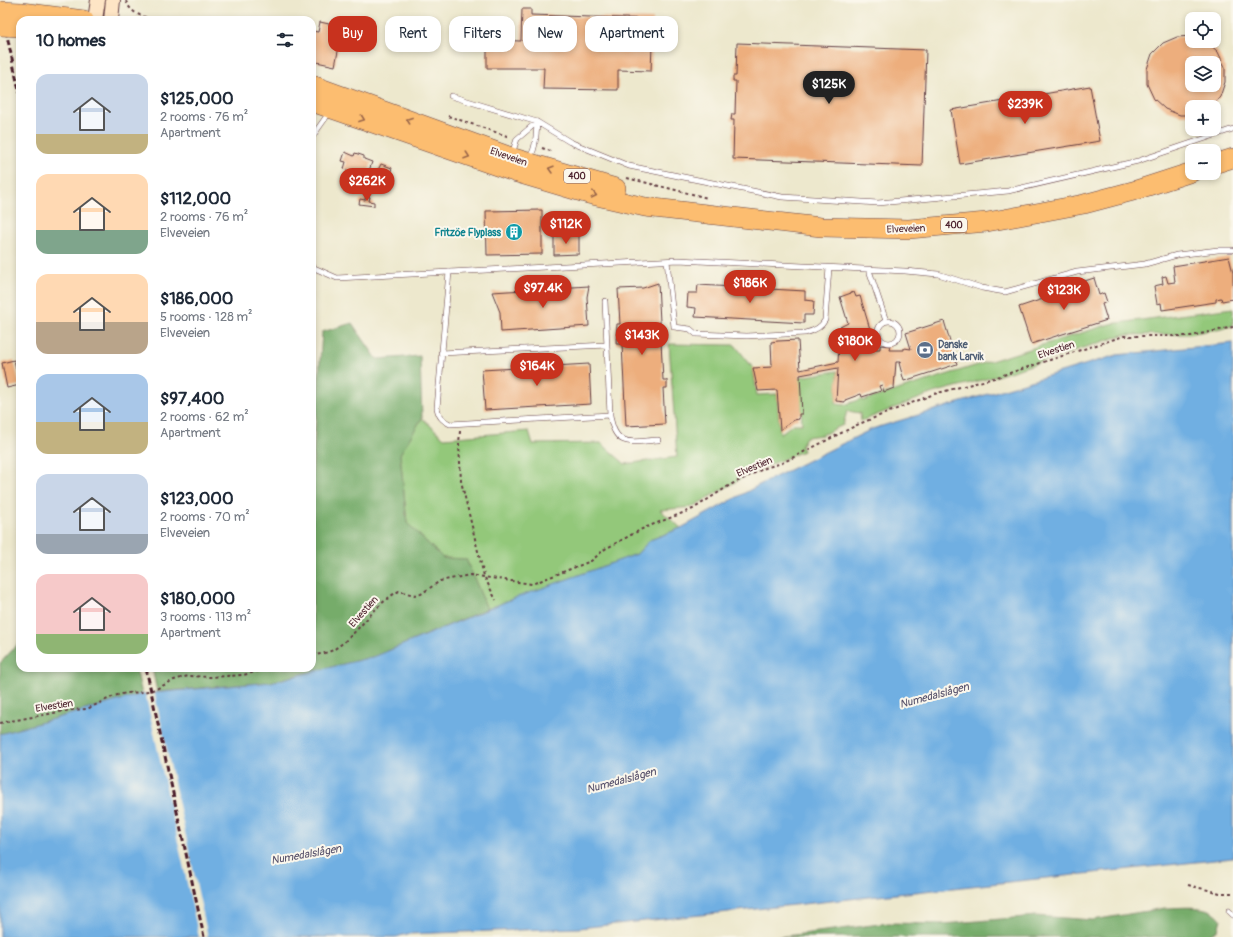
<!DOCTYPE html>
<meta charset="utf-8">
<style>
:root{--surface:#fff;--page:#f2f2f3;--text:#1f2937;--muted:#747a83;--accent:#c8321e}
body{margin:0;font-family:Pangolin,sans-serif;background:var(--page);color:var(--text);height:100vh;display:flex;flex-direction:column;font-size:15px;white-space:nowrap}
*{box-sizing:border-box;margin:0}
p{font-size:13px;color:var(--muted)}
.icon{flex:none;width:22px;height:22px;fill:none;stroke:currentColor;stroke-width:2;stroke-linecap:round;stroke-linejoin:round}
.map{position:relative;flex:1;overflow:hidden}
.details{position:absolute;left:16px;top:16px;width:300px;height:656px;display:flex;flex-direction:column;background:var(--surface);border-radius:12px;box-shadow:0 2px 6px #0003}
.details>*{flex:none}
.guide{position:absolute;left:328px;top:16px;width:380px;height:36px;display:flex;gap:8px}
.controls{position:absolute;left:1185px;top:12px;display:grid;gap:8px}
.controls a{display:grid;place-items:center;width:36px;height:36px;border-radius:8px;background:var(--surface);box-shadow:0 2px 6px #0003;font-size:20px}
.price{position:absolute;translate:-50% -34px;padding:0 9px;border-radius:14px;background:var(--accent);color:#fff;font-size:13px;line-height:26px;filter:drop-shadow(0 1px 2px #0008)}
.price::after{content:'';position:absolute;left:50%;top:24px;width:12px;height:9px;margin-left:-6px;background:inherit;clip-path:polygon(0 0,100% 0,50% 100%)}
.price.selected{background:#222;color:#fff}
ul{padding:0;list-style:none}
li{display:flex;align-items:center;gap:12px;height:100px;padding:0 20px}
li span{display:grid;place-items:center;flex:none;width:112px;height:80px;border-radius:12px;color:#555}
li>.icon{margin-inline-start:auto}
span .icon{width:48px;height:48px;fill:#fffc;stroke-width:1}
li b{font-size:17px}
h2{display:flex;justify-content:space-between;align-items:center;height:48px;padding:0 20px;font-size:17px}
.chip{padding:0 14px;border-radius:12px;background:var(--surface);box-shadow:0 2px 6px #0003;font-size:14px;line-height:36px}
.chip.selected{background:var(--accent);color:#fff}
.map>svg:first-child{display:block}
.green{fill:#93c87a;stroke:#6e7452}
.forest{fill:#76ac6a;stroke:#60664a}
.water{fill:#6fafe2;stroke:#5c6786}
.pier{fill:#ede8cd}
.building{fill:#edae7d;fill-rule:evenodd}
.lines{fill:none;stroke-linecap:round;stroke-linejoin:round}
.lane-casing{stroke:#623d43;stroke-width:6}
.secondary-casing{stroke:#623d43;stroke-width:16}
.highway-casing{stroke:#623d43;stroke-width:20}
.path{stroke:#623d43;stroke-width:2;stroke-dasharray:3 3;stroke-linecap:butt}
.lane{stroke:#fff;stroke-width:5}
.secondary{stroke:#fee5c5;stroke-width:14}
.highway{stroke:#fcbd6f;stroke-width:19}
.rail{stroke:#4a1f2b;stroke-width:3;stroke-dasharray:6 3;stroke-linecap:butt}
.highway-bridge-casing{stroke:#623d43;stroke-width:20;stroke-linecap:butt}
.highway-bridge{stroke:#fcbd6f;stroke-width:19}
.oneway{stroke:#9a664a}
.labels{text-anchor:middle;stroke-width:4;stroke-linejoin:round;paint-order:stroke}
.shield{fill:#fbf7ec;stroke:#7f6065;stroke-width:1}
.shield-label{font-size:9px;font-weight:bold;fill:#4a1f2b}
.street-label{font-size:10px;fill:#4a1f2b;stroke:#fbf7ec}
.culture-label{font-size:10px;font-weight:bold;fill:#0d838f;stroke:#fbf7ec;text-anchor:end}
.service-label{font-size:10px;font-weight:bold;fill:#4e5e75;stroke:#fbf7ec;text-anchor:start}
.water-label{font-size:11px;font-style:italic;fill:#57516b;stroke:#fbf7ec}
</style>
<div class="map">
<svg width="1233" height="937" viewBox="0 0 1233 937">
<rect width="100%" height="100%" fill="#fbf7ec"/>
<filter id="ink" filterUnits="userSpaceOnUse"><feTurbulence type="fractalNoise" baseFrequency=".025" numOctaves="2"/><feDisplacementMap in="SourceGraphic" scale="8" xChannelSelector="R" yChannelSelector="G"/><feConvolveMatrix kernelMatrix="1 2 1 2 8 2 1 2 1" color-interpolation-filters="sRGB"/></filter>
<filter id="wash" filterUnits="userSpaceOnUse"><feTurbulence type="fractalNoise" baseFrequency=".012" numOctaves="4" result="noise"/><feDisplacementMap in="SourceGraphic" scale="16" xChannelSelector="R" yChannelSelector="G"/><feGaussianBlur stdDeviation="0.9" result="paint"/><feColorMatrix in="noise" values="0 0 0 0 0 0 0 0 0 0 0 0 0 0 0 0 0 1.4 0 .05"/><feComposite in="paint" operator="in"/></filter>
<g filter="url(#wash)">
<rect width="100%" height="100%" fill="#ede8cd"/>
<path class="green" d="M1233,308V326L1189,334L1123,335L997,376L933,393L861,421L860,413L847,411L843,425L822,435L806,437L801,446L803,451L753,472L692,507L660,510L681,528L650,540L637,554L487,609L466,559L443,558L407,523L400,454L422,418L444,438L529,431L533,444L601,443L625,464L677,457L669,344L735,345L753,368L757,395L777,394L780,434L793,424H802L799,377L838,371L836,404L844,405L862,399V401L1110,324Z"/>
<path class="forest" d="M352,323L377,359L420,356L422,418L400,454L407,523L443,558L466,559L487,609L376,656L271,682L157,692L152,668H312V473L322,332Z
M20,642V668H136L142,694L0,734V663Z
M1165,908C1183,908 1210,903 1221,919L1218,930L1206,937H778L888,923L943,924L1036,916L1093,920Z"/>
<path class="water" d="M1233,343V858L579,928L407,934L396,937H0V734L142,694L271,682L376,656L512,599L637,554L650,540L681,528L759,485L872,429L1117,355Z"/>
<path class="pier" d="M154,691L208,937H199L145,692Z"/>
<g id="blocks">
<path class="building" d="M522,9H531V15L653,19L651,71L618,70V90L543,89L544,68H487V40L521,41Z
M320,22L343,27L335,66L312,61V31L318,32Z
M1192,36V41H1206L1218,52L1225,67V82L1220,97L1211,107H1192V115H1180L1165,109L1154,99L1147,84V69L1152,54L1163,43L1177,37ZM1192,63H1214V85H1192Z
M737,43L926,50L922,166L733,159L734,120H731L732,114H735L736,81H733V76H736Z
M1090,86L1100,141L960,164L951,110Z
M345,152L354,156L355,153L364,156V159L372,162L367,177L344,169L346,162L342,161Z
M381,164L392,168L389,177L377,172Z
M366,196L370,197L369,201L374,202V206L359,204L360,199L365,200Z
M542,210V254L487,255L486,211Z
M579,235V254L554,255V236Z
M1229,257L1233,273V299L1222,301L1221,298L1216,299V302L1162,310L1161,303L1157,304L1154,286L1163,284L1162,277L1166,276L1168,283L1175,282L1173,266Z
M1094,278L1099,295L1104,293L1107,302L1102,304L1107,320L1031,344L1019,307L1052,296L1051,292Z
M658,283L663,380H667V388H663L665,424L626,426L622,344H616L617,324H620L618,289L643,288Z
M698,285L805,291V300L814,301L813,315H804V323L695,317L696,308L687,307L688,293H697Z
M589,286L587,297L589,326L501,332L500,312L492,292Z
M854,292L856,297L860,296L876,349H880V345L890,346L889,350H904V348L911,349L906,333L944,321L957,364L904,381L899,363L902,362H896L894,388L884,392L882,385L879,386L881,391L862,397L861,394L845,400V402L836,401L838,368L800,375L802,414H799V419L794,420L780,430L777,390L758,391L753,368L772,367L771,342L778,341L798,340L800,370L838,362L840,327L848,323L840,297Z
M14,360L20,385L7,388L2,363Z
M589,364L591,404L485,410L482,370Z"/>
</g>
</g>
<g filter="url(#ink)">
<use href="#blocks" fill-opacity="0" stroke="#623d43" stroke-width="1"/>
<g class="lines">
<g class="lane-casing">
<path id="lane" d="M451,96L537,122L570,142L629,166L782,197L878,203L1008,191L1138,161L1233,129
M537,122C536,146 535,156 517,173L511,157L517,139Z
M312,137L329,113
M667,261L674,327L690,329L696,334L747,336L805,333C814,331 821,328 825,320L829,268
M312,267L337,278L678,260L905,271L938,274L982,288L1005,292L1077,272L1145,264L1177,255L1218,250H1233
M869,270L886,321
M449,272L437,408C439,417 442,420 450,424L610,415L605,301
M878 332a11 11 0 1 1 22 0a11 11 0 1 1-22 0Z
M441,353L607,345
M610,415C615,448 630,442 658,440
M1229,911L1233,915"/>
</g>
<g class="secondary-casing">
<path id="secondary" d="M95,20L98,0
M111,20L113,0"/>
</g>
<g class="highway-casing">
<path id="highway" d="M21,12L84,20
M312,85L511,157L616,188
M312,102L517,173L588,194L645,207L821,227L909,229L987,222L1084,204L1133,191L1192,172
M1214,164L1233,158"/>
</g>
<path class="path" d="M126,1C131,14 142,16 154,20
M448,116L510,137
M542,148L553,152
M627,178L708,198
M460,431L459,444L461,481L484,576L496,600
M312,656C319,654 327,653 333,650C359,634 373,605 399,591L414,595L421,594L440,581L470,575L532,584L591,561L605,549L644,528L693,509L730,485L765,468L782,463L859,424L934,394L994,378L1124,336H1191L1233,327
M0,723L70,710L87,709L114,696L126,693L143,692L156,689L174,680L188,676L211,677L243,675L272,668
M1188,885L1220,893H1233"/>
<use href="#lane" class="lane"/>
<use href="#secondary" class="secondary"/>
<use href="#highway" class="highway"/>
<path class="rail" d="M0,4L20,95
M146,668L204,937"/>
<g class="highway-bridge-casing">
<path id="highway-bridge" d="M0,11L21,12
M0,26L20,27"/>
</g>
<use href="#highway-bridge" class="highway-bridge"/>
</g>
<defs><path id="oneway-chevron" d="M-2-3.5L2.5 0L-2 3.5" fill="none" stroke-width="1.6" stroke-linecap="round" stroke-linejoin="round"/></defs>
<g class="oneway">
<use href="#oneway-chevron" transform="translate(362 119) rotate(20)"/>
<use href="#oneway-chevron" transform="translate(409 120) rotate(-160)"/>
<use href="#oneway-chevron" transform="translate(467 156) rotate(19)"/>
<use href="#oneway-chevron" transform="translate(551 169) rotate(-164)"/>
<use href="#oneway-chevron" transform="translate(594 195) rotate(13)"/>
</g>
</g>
<defs>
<g id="building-disc" transform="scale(0.9)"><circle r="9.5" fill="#0f9aa8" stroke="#fbf7ec"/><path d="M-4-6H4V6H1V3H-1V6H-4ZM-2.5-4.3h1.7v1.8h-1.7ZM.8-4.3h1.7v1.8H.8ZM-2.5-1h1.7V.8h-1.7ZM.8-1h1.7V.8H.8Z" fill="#fff"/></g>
<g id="bank-disc" transform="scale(0.9)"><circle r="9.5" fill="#5c6f8a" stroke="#fbf7ec"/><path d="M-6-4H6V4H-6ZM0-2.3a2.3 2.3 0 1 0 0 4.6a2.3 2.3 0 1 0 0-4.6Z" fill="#fff"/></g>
</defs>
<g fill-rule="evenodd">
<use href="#building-disc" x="514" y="232"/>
<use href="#bank-disc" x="925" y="350"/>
</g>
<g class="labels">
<g class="shield">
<rect x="564" y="169" width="26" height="14" rx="3"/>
<rect x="941" y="218" width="26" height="14" rx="3"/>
</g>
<g class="shield-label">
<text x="577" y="179">400</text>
<text x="954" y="228">400</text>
</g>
<g class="street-label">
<text transform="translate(509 156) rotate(19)" y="4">Elveveien</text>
<text transform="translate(906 228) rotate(-2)" y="4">Elveveien</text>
<text transform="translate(1056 349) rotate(-18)" y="4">Elvestien</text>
<text transform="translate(754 466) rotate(-23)" y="4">Elvestien</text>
<text transform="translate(363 611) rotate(-48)" y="4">Elvestien</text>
<text transform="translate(54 705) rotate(-9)" y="4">Elvestien</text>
</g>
<g class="culture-label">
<text x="501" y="236">Fritzöe Flyplass</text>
</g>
<g class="service-label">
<text x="938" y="348">Danske<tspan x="938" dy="12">bank Larvik</tspan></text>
</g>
<g class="water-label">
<text transform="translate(934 695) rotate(-15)" y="4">Numedalslågen</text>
<text transform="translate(621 780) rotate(-15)" y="4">Numedalslågen</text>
<text transform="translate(306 854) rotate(-10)" y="4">Numedalslågen</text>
</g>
</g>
</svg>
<div class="controls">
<a><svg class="icon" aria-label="locate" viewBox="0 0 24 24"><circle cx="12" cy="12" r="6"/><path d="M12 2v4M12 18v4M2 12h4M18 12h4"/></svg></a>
<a><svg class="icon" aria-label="layers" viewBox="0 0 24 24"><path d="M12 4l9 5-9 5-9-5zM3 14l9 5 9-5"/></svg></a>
<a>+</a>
<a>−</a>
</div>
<b class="price selected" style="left:829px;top:105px">$125K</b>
<b class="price" style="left:1025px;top:125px">$239K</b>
<b class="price" style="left:367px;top:202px">$262K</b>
<b class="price" style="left:566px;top:245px">$112K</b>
<b class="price" style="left:750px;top:304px">$186K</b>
<b class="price" style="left:543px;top:309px">$97.4K</b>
<b class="price" style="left:1064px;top:311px">$123K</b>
<b class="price" style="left:642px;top:356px">$143K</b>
<b class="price" style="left:855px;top:362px">$180K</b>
<b class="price" style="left:537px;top:387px">$164K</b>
<div class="guide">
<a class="chip selected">Buy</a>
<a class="chip">Rent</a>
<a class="chip">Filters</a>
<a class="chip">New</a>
<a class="chip">Apartment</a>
</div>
<section class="details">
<h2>10 homes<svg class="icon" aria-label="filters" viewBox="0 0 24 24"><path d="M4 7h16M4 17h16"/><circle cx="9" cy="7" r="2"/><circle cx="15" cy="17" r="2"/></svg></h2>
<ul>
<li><span style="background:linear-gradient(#c9d6e8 75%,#c2b280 0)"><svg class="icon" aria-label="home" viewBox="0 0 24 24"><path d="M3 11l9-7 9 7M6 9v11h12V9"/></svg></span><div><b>$125,000</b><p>2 rooms · 76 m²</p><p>Apartment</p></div></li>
<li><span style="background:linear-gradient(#ffd9b3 70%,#7fa58c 0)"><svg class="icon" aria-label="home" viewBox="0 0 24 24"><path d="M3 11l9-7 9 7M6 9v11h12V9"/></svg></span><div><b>$112,000</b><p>2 rooms · 76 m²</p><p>Elveveien</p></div></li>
<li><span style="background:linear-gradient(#ffd9b3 60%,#b9a48a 0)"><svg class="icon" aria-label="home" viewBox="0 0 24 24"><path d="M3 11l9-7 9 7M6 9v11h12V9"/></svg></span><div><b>$186,000</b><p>5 rooms · 128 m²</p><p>Elveveien</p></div></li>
<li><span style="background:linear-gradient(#a9c7e8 60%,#c2b280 0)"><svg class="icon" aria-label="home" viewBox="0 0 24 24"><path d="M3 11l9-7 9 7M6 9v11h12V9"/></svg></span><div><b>$97,400</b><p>2 rooms · 62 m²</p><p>Apartment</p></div></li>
<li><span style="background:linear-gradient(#c9d6e8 75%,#9aa5b1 0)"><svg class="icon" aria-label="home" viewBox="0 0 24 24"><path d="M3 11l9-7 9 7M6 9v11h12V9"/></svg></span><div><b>$123,000</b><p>2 rooms · 70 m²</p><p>Elveveien</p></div></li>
<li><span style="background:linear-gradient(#f6c9c9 75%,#8fb573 0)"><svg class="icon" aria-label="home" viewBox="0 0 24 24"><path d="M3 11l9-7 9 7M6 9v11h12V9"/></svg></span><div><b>$180,000</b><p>3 rooms · 113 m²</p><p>Apartment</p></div></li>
</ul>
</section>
</div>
